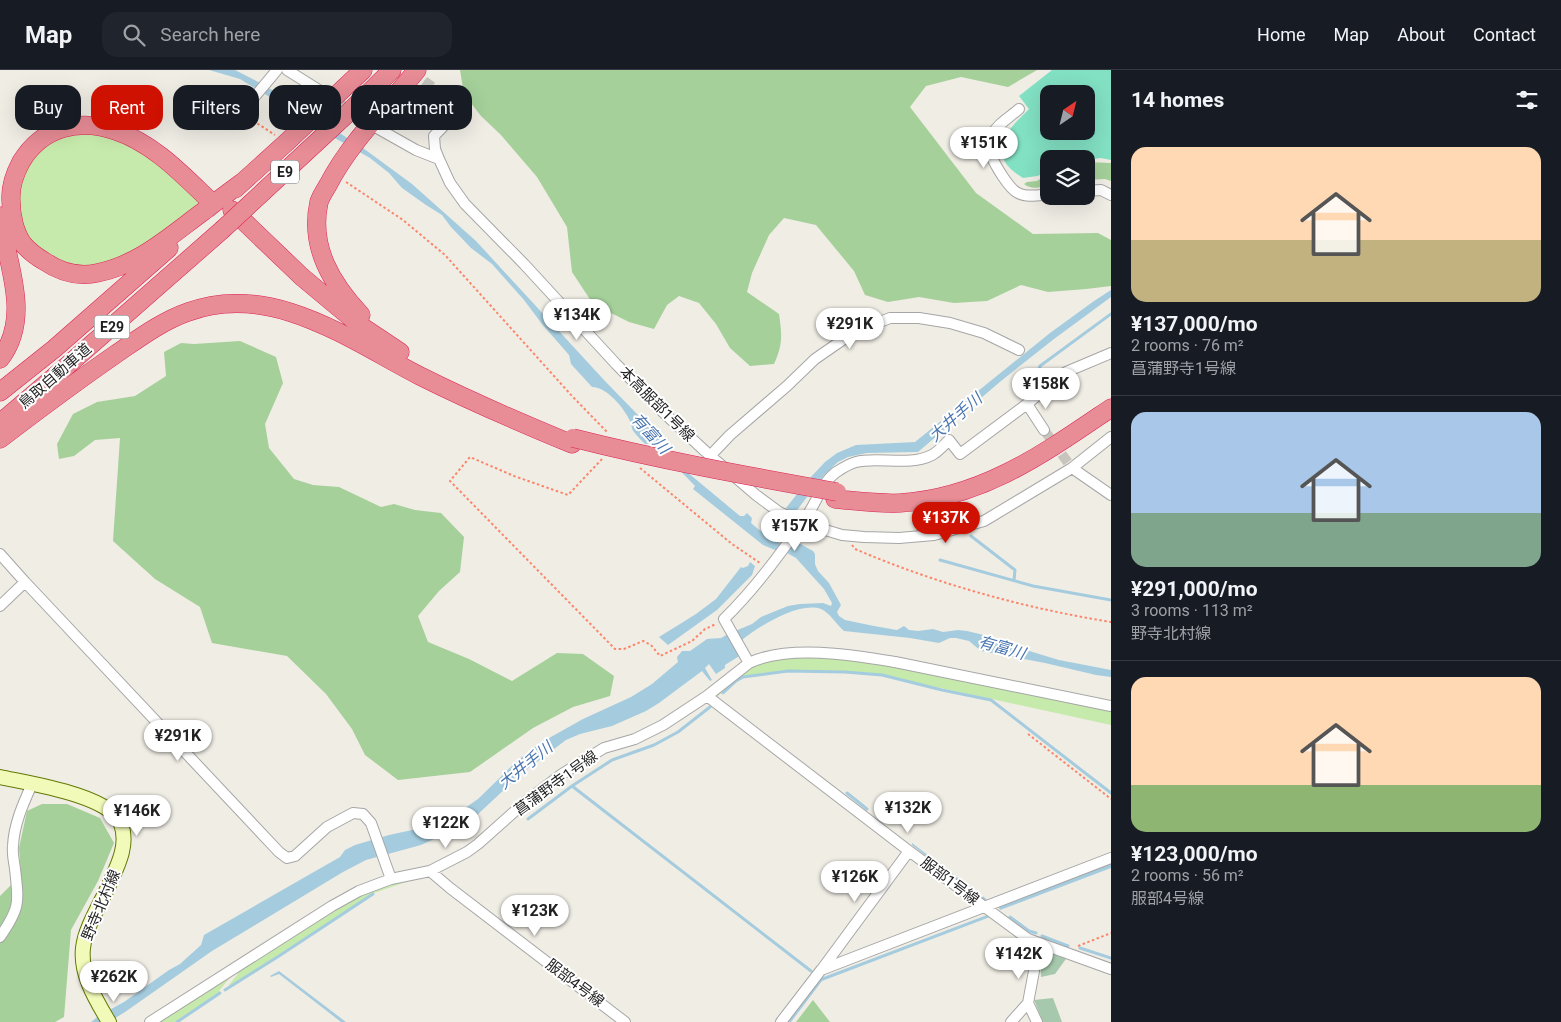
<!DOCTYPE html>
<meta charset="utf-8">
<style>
:root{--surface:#171b24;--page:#20242c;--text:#f1f3f6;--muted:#9ea1a6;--line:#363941;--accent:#ce1100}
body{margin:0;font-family:Roboto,"Noto Sans JP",sans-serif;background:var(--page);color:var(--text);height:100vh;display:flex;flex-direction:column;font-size:19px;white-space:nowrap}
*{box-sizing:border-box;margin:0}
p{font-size:16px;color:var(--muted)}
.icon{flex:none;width:28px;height:28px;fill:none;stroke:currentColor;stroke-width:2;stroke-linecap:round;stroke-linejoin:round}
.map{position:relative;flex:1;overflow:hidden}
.details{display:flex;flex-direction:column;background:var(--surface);width:450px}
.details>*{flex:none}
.banner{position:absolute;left:15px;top:15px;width:475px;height:45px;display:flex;gap:10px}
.needle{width:32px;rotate:35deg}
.controls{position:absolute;left:1040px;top:15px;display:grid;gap:10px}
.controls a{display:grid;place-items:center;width:55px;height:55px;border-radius:10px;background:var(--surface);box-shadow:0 5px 20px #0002;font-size:25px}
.price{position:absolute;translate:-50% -42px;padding:0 11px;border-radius:18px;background:#fff;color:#222;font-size:16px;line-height:32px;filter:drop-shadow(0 1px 2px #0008)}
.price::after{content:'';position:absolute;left:50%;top:30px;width:15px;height:11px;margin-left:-8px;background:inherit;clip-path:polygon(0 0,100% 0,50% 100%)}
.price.on{background:var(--accent);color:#fff}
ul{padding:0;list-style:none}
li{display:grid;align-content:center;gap:10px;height:265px;padding:0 20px}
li+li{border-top:1px solid var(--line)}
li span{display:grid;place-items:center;height:155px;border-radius:15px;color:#555}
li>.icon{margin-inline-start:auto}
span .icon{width:90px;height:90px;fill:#fffc;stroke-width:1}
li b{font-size:21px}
h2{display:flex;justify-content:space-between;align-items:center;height:60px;padding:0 20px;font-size:21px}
.chip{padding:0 18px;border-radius:15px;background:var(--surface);box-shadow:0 5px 20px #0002;font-size:18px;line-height:45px}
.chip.on{background:var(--accent);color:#fff}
header{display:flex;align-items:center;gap:30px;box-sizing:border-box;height:70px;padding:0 25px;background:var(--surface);border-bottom:1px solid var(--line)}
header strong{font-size:24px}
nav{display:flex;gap:28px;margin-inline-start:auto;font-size:18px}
.search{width:350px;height:45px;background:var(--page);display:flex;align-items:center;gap:12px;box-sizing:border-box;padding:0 18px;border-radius:15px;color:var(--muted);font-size:19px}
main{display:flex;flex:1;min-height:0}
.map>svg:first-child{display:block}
.grass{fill:#c5eaab}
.forest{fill:#a5d09a}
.cemetery{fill:#a6c9ae}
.pitch{fill:#82e0c3;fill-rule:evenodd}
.water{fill:#a5ccde}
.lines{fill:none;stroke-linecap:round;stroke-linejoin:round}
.stream{stroke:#a5ccde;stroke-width:3}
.street-tunnel{stroke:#c6c4bd;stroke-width:10;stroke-dasharray:10 5;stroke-linecap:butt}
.highway-tunnel{stroke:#c6c4bd;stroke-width:18;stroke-dasharray:18 9;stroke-linecap:butt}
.street-casing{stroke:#a6a6a6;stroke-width:12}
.secondary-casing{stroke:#627904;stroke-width:16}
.highway-casing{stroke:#dd2354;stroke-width:19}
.path{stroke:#fb866b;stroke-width:2;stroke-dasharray:2.5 2.5;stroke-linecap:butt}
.street{stroke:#fff;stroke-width:10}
.secondary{stroke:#f2fab9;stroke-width:14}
.highway{stroke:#e88c96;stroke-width:18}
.highway-bridge-casing{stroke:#dd2354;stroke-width:19;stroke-linecap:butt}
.highway-bridge{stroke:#e88c96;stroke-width:18}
.labels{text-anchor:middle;stroke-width:4;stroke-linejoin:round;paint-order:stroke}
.shield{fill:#fff;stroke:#626262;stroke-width:1}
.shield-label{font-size:14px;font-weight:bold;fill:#1f1f1f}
.street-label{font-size:15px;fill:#1f1f1f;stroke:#fff}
.water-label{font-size:16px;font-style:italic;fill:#4a75b0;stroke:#fff}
</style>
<header>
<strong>Map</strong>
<div class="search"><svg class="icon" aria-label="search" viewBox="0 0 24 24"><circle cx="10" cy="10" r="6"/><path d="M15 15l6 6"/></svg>Search here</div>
<nav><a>Home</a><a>Map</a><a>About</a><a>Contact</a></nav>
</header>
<main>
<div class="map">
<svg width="1111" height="952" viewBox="0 0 1111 952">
<rect width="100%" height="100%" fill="#f0ede5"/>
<path class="grass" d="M88,61L131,73L203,132L166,162L110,194L78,198L59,194L34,176L20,153L17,124L21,109L38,80L53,70Z
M799,586L861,590L1111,638V655L881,605L844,601L787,600L743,606L735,610L717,627L716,623L757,592Z
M422,804H429L374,823L226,919L247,892L361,823L389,816Z
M237,899L219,921L220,922L175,952H155Z"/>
<path class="forest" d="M460,0H1037L1008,17L961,7L926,16L910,37L976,123L1033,164L1098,163L1111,170V216L1086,219L1048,222L1021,215L987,231L954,233L919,227L888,232L865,225L854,201L816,155L784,148L769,165L752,203L747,222L779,244C782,264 783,275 774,294L750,296L730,278L716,254L699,233L679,226L667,235L654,259L629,252L593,234L572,202L567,157L537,107L501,65L481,46L464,24Z
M1086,92L1111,93V111L1105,109L1086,110Z
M1049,103V116C1040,117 1031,120 1024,114L1027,112L1037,111Z
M240,271L276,287L283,313L265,354L269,378L294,409L313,415L339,417L381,437L394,434L415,440L441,443L464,467L460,502L439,521L418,546L428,572L469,589L512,611L557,583L583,584L614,606L610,626L573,637L533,658L470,702L398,710L365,685L352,659L326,624L287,586L212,573L200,537L155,509L113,471L120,368L95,370L74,386L59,389L57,374L73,344L97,332L135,326L166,306L164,282L181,273L194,274Z
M42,734H67L100,748L114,773L98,811L71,860L64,947L55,952H0V826L21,805L19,778L27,741Z
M813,930L830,952H796Z"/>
<path class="cemetery" d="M1039,876L1068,886L1055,904L1041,907Z
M1053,928L1062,952H1043L1034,930Z"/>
<path class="pitch" d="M1052,0H1111V90L1101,88L1086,90V89H1049V102L1037,106L1023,108C1006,97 1001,91 1001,70L1016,52L1029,39L1019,26ZM1049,24H1086V61H1049Z"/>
<path class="water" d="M209,0H235L264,15L363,78L412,114L476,171L604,310L672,380L669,381L687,402L740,446H744L747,443L752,448L751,453L758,459L781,474L795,471L813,481L815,484V494L818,501L829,513L841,535L837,542L839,546L845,550L874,556L897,560L904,556L909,560L918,561L933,559L943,562L958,560L967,561L988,566L1000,572L1059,590L1111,600V607L1096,605L1045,593L981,581L969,571L956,568H950L939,573L910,568L844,561C836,554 830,543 821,539C799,531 758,557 742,570L740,573L741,585L725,595V598L716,604L709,594L705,598L712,610L710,611L702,601L659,633L646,641L612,656L580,664L566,670L522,703L477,745L456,759L421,775L366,790L343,802L212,881L125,942L109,952H91L100,945L124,932L169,900L180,894L201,875L204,865L340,787L345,780L355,775L389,765L426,757L444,750L462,740L478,729L518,690L542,672L583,649L631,627L652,614L678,592L677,587L682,581H690L707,569L721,568L728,564L752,554L761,547L788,536L800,534L823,533L831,536L832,533L824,519L796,488L787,483L775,480L763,475L693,419L695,416L668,388L655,373L645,374C641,370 637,366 634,362C631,358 632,355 630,351C624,338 607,317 592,317L571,294L569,285L542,254L524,230L492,194L471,178L451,157L442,145L426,135L402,118L389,103L370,88L326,63L301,43L283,35L240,9Z
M1111,220V227L1054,269L1001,311L918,382L867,383L848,387L838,392L824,405L794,444L786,438L808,410L825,392L837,383L856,375L915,372L1050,263L1094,231Z
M750,492L755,496L752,505L717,540L668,575L659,567L696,544L716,529L741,497L743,498L748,496Z
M912,773L975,821L974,823L912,775Z
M1111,794V798L1000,840L998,836Z
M987,845L990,847L822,911L791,952H788L821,908Z
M279,901L346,952H341L279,904L271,907L270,906Z"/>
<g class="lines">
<path class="stream" d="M1038,303L1040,296L1111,244
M971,466L1015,500L1014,510
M940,490L1033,516L1111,530
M723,623L736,611L743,607L788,601L845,602L882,605L942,620L991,630L1111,723
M572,716L811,901
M847,723L867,739
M528,749L572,716L612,690L654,675L678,662L710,637
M983,828L985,830
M1010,847L1029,861L1036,863
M1042,866L1068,876
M1080,878L1111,888
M225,920L279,886L373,824
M177,952L220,923"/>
<path class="street-tunnel" d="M412,2L439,22
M329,26L373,56
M1044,360L1072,398"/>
<path class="highway-tunnel" d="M207,128L225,146"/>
<g class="street-casing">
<path id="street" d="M287,0L322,22
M1019,39C1010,47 997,54 991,66C989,72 989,79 991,85C995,95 1009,119 1018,123C1027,128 1039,125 1049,124
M241,43L277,0
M377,58L416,80L439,89L450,113L465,134L524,194L616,294L663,342L706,382L756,425L779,442L802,453L842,465L864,467L899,468L934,465L984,451L1072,398L1111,367
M439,89L435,79L434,66L461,38L439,22
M1086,121L1101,120L1111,125
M1027,334L1044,360
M710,386L730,365L787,316L815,289L854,262L890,248H919L950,253L984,263L1019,280
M1072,398L1111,425
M0,484L25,512
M0,536L25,512L279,782L287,788L295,786L327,757L353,743L363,744L371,753L391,809
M749,593C789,574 853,585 895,592L1111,636
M707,626L909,781L1028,869L1111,899
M430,801L450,818L625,952
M0,867C20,838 19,833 15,799C14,791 12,783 13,776C14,754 23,734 32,714
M822,899L909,781
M1028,933L1037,952
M150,952L332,836L359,821L391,809L430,801L467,782L478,774L524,733L562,704L604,678L635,669L663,655L707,626L749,593L724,549C756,518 783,481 808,444C817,431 822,413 835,403C841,399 848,394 856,392C878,386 909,397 932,385C938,382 944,375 949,370L960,384L1027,334L1066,302L1111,283
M781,952L821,900L1111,788
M1011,952L1028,933L1034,901L1032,871"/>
</g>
<g class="secondary-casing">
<path id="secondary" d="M0,707C27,713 110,725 121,754C129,775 117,797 109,815C101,833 85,858 83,878C80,905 96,930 109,952"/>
</g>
<g class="highway-casing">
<path id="highway" d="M347,44L392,0
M235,119L288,71L363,0
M207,128C180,102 152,73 116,61C79,48 42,57 21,92C14,105 10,117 11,131C11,146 15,163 23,174C29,181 37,187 44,191C60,202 78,207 97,203C139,195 171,165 204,141C217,131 230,121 244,111
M232,140L302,207L361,256L400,282
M0,146C6,192 33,246 0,289
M361,245C332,214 309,177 319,132C321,126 325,120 328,115C350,72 387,37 417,0
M0,322L54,279L169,178
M0,353L68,295L222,160
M0,369C38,340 77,311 116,284C138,269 162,251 188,242C271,211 350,270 420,306C470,331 521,353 572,374
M835,429C857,431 879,434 900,433C983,428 1046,382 1111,338"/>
</g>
<path class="path" d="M249,48L275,65
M346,112L403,150L445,185L572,326L607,362
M602,389L568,425L514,406L470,387L450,411L615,579H624L643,571L651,575L660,586L692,571L705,559L716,554
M640,398L732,474L760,493
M852,475L855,479C937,514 1024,538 1111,552
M1028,664L1111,729
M1078,876L1111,863"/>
<use href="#street" class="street"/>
<use href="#secondary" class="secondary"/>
<use href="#highway" class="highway"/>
<g class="highway-bridge-casing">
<path id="highway-bridge" d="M222,160L347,44
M573,368C660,390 748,406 837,422"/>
</g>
<use href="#highway-bridge" class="highway-bridge"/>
</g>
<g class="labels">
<g class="shield">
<rect x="271" y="90.5" width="28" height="23" rx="4"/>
<rect x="94.5" y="245.5" width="35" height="23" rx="4"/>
</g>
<g class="shield-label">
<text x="285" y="107">E9</text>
<text x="112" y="262">E29</text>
</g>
<g class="street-label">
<text transform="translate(55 306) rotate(-41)" y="5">鳥取自動車道</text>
<text transform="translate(657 334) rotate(45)" y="5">本高服部1号線</text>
<text transform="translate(556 713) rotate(-36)" y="5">菖蒲野寺1号線</text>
<text transform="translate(950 811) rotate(37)" y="5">服部1号線</text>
<text transform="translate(101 835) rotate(-67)" y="5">野寺北村線</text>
<text transform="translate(575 913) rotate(37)" y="5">服部4号線</text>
</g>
<g class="water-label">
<text transform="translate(955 347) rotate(-41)" y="6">大井手川</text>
<text transform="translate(651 363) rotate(48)" y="6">有富川</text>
<text transform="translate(1002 577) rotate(16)" y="6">有富川</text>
<text transform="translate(525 695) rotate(-39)" y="6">大井手川</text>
</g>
</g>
</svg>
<div class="controls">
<a><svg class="needle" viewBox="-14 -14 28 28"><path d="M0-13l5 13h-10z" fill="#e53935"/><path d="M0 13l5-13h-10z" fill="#9ea1a6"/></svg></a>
<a><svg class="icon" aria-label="layers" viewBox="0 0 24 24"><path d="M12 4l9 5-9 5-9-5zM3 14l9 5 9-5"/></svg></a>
</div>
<b class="price" style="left:984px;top:99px">¥151K</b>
<b class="price" style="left:577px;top:271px">¥134K</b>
<b class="price" style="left:850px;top:280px">¥291K</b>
<b class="price" style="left:1046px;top:340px">¥158K</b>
<b class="price on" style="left:946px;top:474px">¥137K</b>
<b class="price" style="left:795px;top:482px">¥157K</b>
<b class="price" style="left:178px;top:692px">¥291K</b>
<b class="price" style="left:908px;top:764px">¥132K</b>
<b class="price" style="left:137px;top:767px">¥146K</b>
<b class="price" style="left:446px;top:779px">¥122K</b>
<b class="price" style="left:855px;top:833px">¥126K</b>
<b class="price" style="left:535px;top:867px">¥123K</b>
<b class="price" style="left:1019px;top:910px">¥142K</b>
<b class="price" style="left:114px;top:933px">¥262K</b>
<div class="banner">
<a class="chip">Buy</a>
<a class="chip on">Rent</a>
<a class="chip">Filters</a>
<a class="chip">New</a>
<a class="chip">Apartment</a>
</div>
</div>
<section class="details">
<h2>14 homes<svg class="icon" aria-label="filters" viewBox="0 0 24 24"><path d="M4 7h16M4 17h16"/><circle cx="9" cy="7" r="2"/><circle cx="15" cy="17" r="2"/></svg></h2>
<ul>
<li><span style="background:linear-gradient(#ffd9b3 60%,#c2b280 0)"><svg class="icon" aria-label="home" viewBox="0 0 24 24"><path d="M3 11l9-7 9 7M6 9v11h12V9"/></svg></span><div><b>¥137,000/mo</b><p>2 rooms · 76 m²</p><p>菖蒲野寺1号線</p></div></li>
<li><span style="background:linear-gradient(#a9c7e8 65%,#7fa58c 0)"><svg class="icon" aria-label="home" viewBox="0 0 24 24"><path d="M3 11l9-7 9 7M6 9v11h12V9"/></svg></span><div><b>¥291,000/mo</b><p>3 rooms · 113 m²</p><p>野寺北村線</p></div></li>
<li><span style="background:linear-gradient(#ffd9b3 70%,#8fb573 0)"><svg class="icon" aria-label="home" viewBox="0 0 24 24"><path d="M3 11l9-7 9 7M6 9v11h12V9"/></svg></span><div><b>¥123,000/mo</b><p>2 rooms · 56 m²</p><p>服部4号線</p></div></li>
</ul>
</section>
</main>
